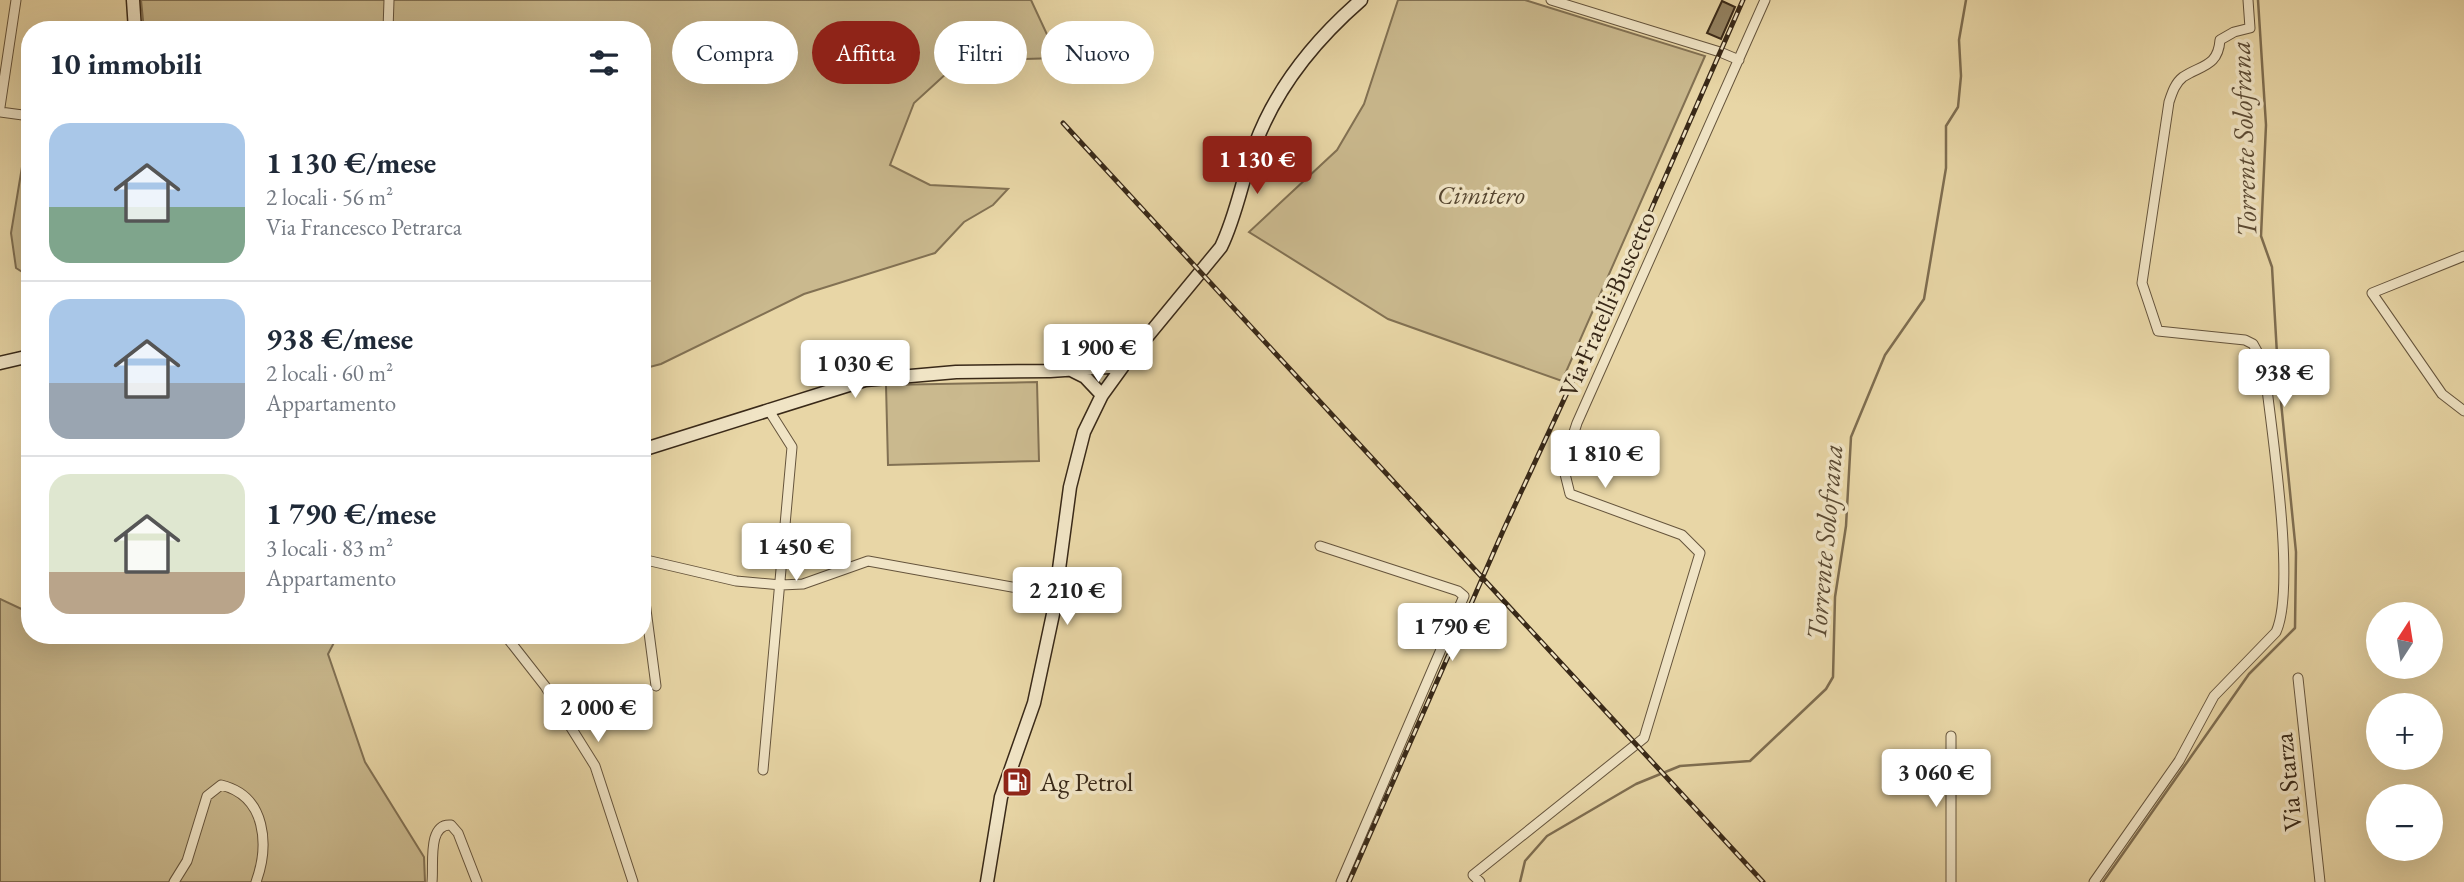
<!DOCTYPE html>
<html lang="it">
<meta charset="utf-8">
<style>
:root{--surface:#fff;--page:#f6f6f7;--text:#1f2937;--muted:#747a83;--line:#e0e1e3;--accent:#8f2418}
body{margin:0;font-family:"EB Garamond",serif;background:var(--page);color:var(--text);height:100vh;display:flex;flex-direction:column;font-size:26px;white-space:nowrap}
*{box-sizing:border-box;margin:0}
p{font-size:23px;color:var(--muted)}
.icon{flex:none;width:38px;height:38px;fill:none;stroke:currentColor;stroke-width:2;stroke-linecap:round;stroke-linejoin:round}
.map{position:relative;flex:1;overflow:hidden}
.sheet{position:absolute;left:21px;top:21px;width:630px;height:623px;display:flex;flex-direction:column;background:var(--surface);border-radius:28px;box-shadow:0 7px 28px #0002}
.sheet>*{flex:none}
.top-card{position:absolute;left:672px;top:21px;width:665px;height:63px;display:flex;gap:14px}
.needle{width:46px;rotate:12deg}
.tools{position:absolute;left:2366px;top:602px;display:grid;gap:14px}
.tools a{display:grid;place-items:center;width:77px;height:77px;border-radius:50%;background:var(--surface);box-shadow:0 7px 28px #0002;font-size:35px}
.price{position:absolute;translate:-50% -60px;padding:0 16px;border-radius:7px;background:#fff;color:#222;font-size:23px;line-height:46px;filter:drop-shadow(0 2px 4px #0008)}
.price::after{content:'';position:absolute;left:50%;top:42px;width:21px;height:16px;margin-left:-10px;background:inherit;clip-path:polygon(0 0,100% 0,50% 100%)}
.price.current{background:var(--accent);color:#fff}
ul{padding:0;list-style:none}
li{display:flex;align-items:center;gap:21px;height:175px;padding:0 28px}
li+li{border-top:2px solid var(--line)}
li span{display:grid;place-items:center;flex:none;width:196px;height:140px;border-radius:21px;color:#555}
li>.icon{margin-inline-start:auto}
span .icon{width:84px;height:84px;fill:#fffc;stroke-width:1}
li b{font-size:30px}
h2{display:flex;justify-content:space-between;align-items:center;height:84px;padding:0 28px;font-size:30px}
.pill{padding:0 24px;border-radius:32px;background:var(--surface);box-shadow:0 7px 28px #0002;font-size:24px;line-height:63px}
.pill.current{background:var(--accent);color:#fff}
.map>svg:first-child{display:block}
.green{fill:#cab98e;stroke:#827153;stroke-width:2}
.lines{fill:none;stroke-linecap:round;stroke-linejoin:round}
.stream{stroke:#7e6d50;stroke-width:2.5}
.building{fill:#948362;stroke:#392918;stroke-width:2}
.street-casing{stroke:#65543c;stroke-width:11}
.secondary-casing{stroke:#392918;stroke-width:15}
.street{stroke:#f0e4c5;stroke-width:9}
.secondary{stroke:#f0e4c5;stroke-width:12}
.rail-casing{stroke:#392918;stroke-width:5}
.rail{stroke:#f0e4c5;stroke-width:2.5;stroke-dasharray:8;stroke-linecap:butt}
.labels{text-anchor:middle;stroke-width:7;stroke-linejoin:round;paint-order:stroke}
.park-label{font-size:26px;font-style:italic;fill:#564630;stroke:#f0e4c5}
.street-label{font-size:26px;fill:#392918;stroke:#f0e4c5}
.poi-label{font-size:26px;fill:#392918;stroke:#f0e4c5;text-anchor:start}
.water-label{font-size:28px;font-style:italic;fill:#5c4b34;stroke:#f0e4c5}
</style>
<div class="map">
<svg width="2464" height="882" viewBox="0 0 2464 882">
<rect width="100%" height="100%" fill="#e8d6a6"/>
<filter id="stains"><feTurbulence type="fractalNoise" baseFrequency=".00286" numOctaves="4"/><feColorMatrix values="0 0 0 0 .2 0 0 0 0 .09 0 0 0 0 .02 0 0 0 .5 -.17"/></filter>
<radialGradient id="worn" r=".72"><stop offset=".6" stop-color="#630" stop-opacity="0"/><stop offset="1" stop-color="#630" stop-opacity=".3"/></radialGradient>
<path class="green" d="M141,0H1031L1058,58L960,61L914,103L890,165L930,185L1008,189L993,205L964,222L935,253L804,294L661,364L642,369V30H144Z
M1398,0H1525L1705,56L1562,381L1388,319L1249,232L1337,150L1364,104Z
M23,161L30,162L27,275L16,268L11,233Z
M1037,382L1039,461L888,465L886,385Z
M0,599L30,613V635H338L328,654L365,762L424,857L425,882H0Z"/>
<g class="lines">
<path class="stream" d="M1520,882L1525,861L1547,836L1636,784L1680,766L1750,761L1826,689L1833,677L1835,597L1846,526L1851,437L1885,355L1924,299L1946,168V126L1958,107L1961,76L1959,40L1966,0
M2103,882L2249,674L2295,628L2296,552L2278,372L2272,267L2261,236L2266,125L2258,0"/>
</g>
<path class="building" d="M1722,1L1735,7L1721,39L1707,33Z"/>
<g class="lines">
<g class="street-casing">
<path id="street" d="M1551,0L1720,52L1739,60
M388,30L389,0
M0,107L16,0
M0,112L30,116
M2464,256L2372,293L2442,394L2464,411
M1320,546L1458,591L1464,596L1341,882
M642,559L736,581L781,585L803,584L868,561L1056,595
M642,579L656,686
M505,635L545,686L595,766L633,882
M2298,678L2320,882
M1951,736V882
M763,770L792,447L768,409
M174,882L187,861L207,796L221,785C267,796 269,846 256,882
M432,882C434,865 427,823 451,825L458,833L477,882
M1480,882L1473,875L1644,738L1700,553L1682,535L1570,494L1563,466L1577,423L1765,0
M2094,882L2179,761L2214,696L2276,632C2297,586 2270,422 2264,364L2253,344L2245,340L2158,331L2142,283L2169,102C2172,93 2175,83 2183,77C2201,65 2218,67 2220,40L2234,32L2250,28L2248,0"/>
</g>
<g class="secondary-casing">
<path id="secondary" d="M133,0L135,30
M0,363L30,356
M1071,370L1085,377L1102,395
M642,450L865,380L956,372L1050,371L1123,366
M987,882L1001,797L1034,703L1053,614L1070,487L1084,432L1102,395L1123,366L1221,247C1237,214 1242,179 1255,145C1276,88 1315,40 1361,0"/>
</g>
<use href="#street" class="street"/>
<use href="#secondary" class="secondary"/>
<g class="rail-casing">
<path id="rail" d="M1063,123L1763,882
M1349,882L1503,531L1636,244L1743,0"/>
</g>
<use href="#rail" class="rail"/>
</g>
<defs>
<g id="fuel-square" transform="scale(1.575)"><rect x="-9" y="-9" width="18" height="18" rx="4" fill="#8f2418" stroke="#f0e4c5"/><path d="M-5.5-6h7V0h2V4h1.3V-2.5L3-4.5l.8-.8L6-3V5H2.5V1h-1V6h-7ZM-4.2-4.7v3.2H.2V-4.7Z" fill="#fff"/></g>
</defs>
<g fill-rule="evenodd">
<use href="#fuel-square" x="1017" y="782"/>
</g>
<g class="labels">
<g class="park-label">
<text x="1481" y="204">Cimitero</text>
</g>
<g class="street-label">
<text transform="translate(1607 304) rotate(-66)" y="9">Via Fratelli Buscetto</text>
<text transform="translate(2288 782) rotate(-96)" y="9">Via Starza</text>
</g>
<g class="poi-label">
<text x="1040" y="791">Ag Petrol</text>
</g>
<g class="water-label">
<text transform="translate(2243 139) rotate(-92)" y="10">Torrente Solofrana</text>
<text transform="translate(1824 542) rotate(-85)" y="10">Torrente Solofrana</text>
</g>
</g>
<rect width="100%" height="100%" filter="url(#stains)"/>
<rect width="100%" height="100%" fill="url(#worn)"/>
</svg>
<div class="tools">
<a><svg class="needle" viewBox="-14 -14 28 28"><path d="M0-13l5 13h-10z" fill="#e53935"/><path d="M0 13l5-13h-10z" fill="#747a83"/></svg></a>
<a>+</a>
<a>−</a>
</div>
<b class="price current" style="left:1257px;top:196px">1 130 €</b>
<b class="price" style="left:1098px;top:384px">1 900 €</b>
<b class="price" style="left:855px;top:400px">1 030 €</b>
<b class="price" style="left:2284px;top:409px">938 €</b>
<b class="price" style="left:1605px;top:490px">1 810 €</b>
<b class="price" style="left:796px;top:583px">1 450 €</b>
<b class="price" style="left:1067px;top:627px">2 210 €</b>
<b class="price" style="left:1452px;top:663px">1 790 €</b>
<b class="price" style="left:598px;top:744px">2 000 €</b>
<b class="price" style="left:1936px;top:809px">3 060 €</b>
<div class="top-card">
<a class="pill">Compra</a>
<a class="pill current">Affitta</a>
<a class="pill">Filtri</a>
<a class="pill">Nuovo</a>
</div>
<section class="sheet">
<h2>10 immobili<svg class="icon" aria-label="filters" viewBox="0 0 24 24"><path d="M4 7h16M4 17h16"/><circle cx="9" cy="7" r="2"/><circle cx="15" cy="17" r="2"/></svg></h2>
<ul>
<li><span style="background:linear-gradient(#a9c7e8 60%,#7fa58c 0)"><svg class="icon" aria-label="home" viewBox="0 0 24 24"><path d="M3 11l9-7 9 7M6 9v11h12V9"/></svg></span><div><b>1 130 €/mese</b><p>2 locali · 56 m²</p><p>Via Francesco Petrarca</p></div></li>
<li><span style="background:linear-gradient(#a9c7e8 60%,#9aa5b1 0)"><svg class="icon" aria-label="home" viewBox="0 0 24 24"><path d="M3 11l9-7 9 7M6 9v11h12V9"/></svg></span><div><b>938 €/mese</b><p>2 locali · 60 m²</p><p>Appartamento</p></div></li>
<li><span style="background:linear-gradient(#dfe7d0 70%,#b9a48a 0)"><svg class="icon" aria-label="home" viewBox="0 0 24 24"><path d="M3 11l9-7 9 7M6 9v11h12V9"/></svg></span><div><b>1 790 €/mese</b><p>3 locali · 83 m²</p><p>Appartamento</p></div></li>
</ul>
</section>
</div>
